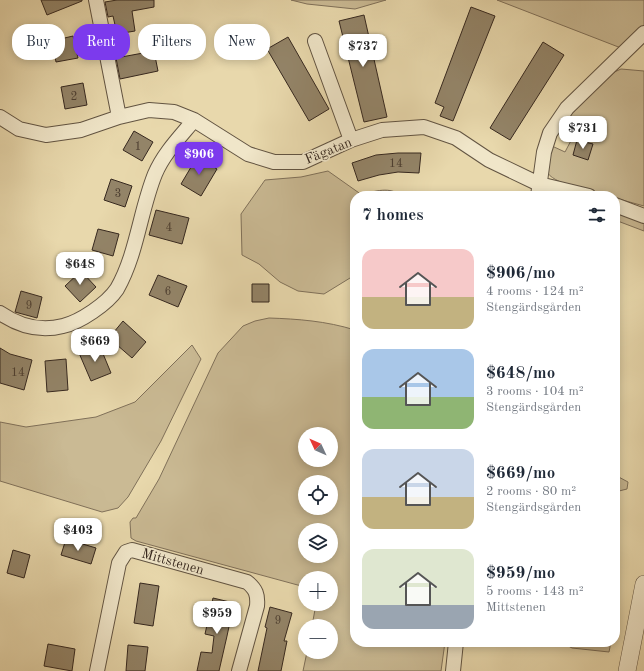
<!DOCTYPE html>
<meta charset="utf-8">
<style>
:root{--surface:#fff;--page:#f6f6f7;--text:#1f2937;--muted:#747a83;--accent:#7c3aed}
body{margin:0;font-family:"Old Standard TT",serif;background:var(--page);color:var(--text);height:100vh;display:flex;flex-direction:column;font-size:15px;white-space:nowrap}
*{box-sizing:border-box;margin:0}
p{font-size:13px;color:var(--muted)}
.icon{flex:none;width:22px;height:22px;fill:none;stroke:currentColor;stroke-width:2;stroke-linecap:round;stroke-linejoin:round}
.map{position:relative;flex:1;overflow:hidden}
.side{position:absolute;left:350px;top:191px;width:270px;height:456px;display:flex;flex-direction:column;background:var(--surface);border-radius:16px;box-shadow:0 2px 10px #0003}
.side>*{flex:none}
.hud{position:absolute;left:12px;top:24px;width:278px;height:36px;display:flex;gap:8px}
.needle{width:26px;rotate:314deg}
.buttons{position:absolute;left:298px;top:427px;display:grid;gap:8px}
.buttons a{display:grid;place-items:center;width:40px;height:40px;border-radius:50%;background:var(--surface);box-shadow:0 2px 10px #0003;font-size:20px}
.price{position:absolute;translate:-50% -34px;padding:0 9px;border-radius:8px;background:#fff;color:#222;font-size:13px;line-height:26px;filter:drop-shadow(0 1px 2px #0008)}
.price::after{content:'';position:absolute;left:50%;top:24px;width:12px;height:9px;margin-left:-6px;background:inherit;clip-path:polygon(0 0,100% 0,50% 100%)}
.price.active{background:var(--accent);color:#fff}
ul{padding:0;list-style:none}
li{display:flex;align-items:center;gap:12px;height:100px;padding:0 12px}
li span{display:grid;place-items:center;flex:none;width:112px;height:80px;border-radius:12px;color:#555}
li>.icon{margin-inline-start:auto}
span .icon{width:48px;height:48px;fill:#fffc;stroke-width:1}
li b{font-size:17px}
h2{display:flex;justify-content:space-between;align-items:center;height:48px;padding:0 12px;font-size:17px}
.pill{padding:0 14px;border-radius:16px;background:var(--surface);box-shadow:0 2px 10px #0003;font-size:14px;line-height:36px}
.pill.active{background:var(--accent);color:#fff}
.map>svg:first-child{display:block}
.green{fill:#caba94;stroke:#80715a;fill-rule:evenodd}
.building{fill:#938468;stroke:#36281f}
.lines{fill:none;stroke-linecap:round;stroke-linejoin:round}
.minor-casing{stroke:#625442;stroke-width:16}
.tertiary-casing{stroke:#625442;stroke-width:18}
.minor{stroke:#f0e6c9;stroke-width:14}
.tertiary{stroke:#f0e6c9;stroke-width:17}
.labels{text-anchor:middle;stroke-width:3.5;stroke-linejoin:round;paint-order:stroke}
.number-label{font-size:12px;fill:#4d3f31}
.street-label{font-size:14px;fill:#36281f;stroke:#f0e6c9}
</style>
<div class="map">
<svg width="644" height="671" viewBox="0 0 644 671">
<rect width="100%" height="100%" fill="#e8d8ac"/>
<filter id="stains"><feTurbulence type="fractalNoise" baseFrequency=".005" numOctaves="4"/><feColorMatrix values="0 0 0 0 .2 0 0 0 0 .09 0 0 0 0 .02 0 0 0 .5 -.17"/></filter>
<radialGradient id="worn" r=".72"><stop offset=".6" stop-color="#630" stop-opacity="0"/><stop offset="1" stop-color="#630" stop-opacity=".3"/></radialGradient>
<path class="green" d="M291,0H386L355,9L307,4Z
M497,0H644V26L621,48Z
M621,69L644,71V206L615,198V196H607C596,193 549,183 547,171C546,164 551,153 552,146L565,152L575,133L565,117L610,74Z
M328,171L362,195C374,191 391,186 401,196H355V279L350,278L324,294L298,291L280,282L259,264L242,255L241,214L265,180L301,177Z
M615,210L644,220V231L615,220Z
M269,318C298,319 326,321 355,330V642H445L441,671H303L307,652H331V626H312L316,604H331V578H305V587L136,541L131,538L130,522L133,518H136L159,479L218,353L243,326L255,321ZM305,434H331V460H305ZM305,482H331V508H305ZM305,530H331V556H305Z
M192,345L201,359L161,441L128,497L118,508L102,512L0,481V422L26,427L96,417L135,402Z
M615,475L628,482L627,489L615,492Z
M561,642H611L609,652L572,648Z"/>
<path class="building" d="M41,0H82V1L47,15Z
M117,0H154V7L132,11L135,31L117,34L113,16L108,17L105,2Z
M471,7L495,16L453,121L440,116L444,107L435,103Z
M364,15L387,117L364,122L339,21Z
M73,36L78,58L56,62L52,41Z
M288,37L329,109L309,121L267,49Z
M543,42L564,55L510,140L490,128Z
M154,51L158,71L120,79L116,58Z
M83,83L87,105L65,109L61,87Z
M134,131L153,142L142,161L123,150Z
M577,140L593,144L588,160L573,155Z
M398,153H421L419,173L398,172L379,175L358,181L352,163L376,155Z
M197,157L217,169L201,196L181,184Z
M111,179L132,186L125,207L104,200Z
M156,210L189,218L182,244L149,235Z
M98,229L119,234L113,256L92,250Z
M81,271L96,287L80,302L65,286Z
M158,275L187,286L178,307L149,295Z
M252,284H269V302H252Z
M21,291L42,297L37,318L15,312Z
M123,321L146,342L132,358L109,338Z
M99,344L111,373L91,381L79,353Z
M0,348L10,354L32,360L24,390L0,383Z
M66,359L68,390L47,392L45,361Z
M66,539L96,548L91,564L61,555Z
M13,550L30,555L24,578L7,573Z
M140,583L159,586L153,626L134,623Z
M213,598L234,603L227,636L219,671H197L201,652L212,653L214,636L205,634Z
M270,607L292,613L284,641H287L281,671H258L267,628L265,627Z
M48,644L75,649L72,671L44,666Z
M128,645L148,647L145,671H126Z"/>
<g class="lines">
<g class="minor-casing">
<path id="minor" d="M96,0L119,117
M315,41L351,140
M0,117L19,129L46,135L81,130L119,117L149,110L174,112L194,120L248,154L274,162H303L351,140L382,130L424,127L456,138L489,160L539,184L589,196
M538,196L544,152L550,133L567,108L644,33
M615,205L644,216
M0,313C19,326 40,332 63,326C80,322 107,304 117,289C137,254 140,211 155,174C164,153 180,137 194,120
M97,671L119,563L126,552L132,550L247,582C256,589 258,595 257,606L239,671
M453,671L456,642"/>
</g>
<g class="tertiary-casing">
<path id="tertiary" d="M627,671L644,584"/>
</g>
<use href="#minor" class="minor"/>
<use href="#tertiary" class="tertiary"/>
</g>
<g class="labels">
<g class="number-label">
<text x="74" y="100">2</text>
<text x="138" y="150">1</text>
<text x="396" y="167">14</text>
<text x="118" y="197">3</text>
<text x="169" y="231">4</text>
<text x="168" y="295">6</text>
<text x="29" y="309">9</text>
<text x="18" y="376">14</text>
<text x="278" y="624">9</text>
</g>
<g class="street-label">
<text transform="translate(328 150) rotate(-22)" y="5">Fägatan</text>
<text transform="translate(173 561) rotate(16)" y="5">Mittstenen</text>
</g>
</g>
<rect width="100%" height="100%" filter="url(#stains)"/>
<rect width="100%" height="100%" fill="url(#worn)"/>
</svg>
<div class="buttons">
<a><svg class="needle" viewBox="-14 -14 28 28"><path d="M0-13l5 13h-10z" fill="#e53935"/><path d="M0 13l5-13h-10z" fill="#747a83"/></svg></a>
<a><svg class="icon" aria-label="locate" viewBox="0 0 24 24"><circle cx="12" cy="12" r="6"/><path d="M12 2v4M12 18v4M2 12h4M18 12h4"/></svg></a>
<a><svg class="icon" aria-label="layers" viewBox="0 0 24 24"><path d="M12 4l9 5-9 5-9-5zM3 14l9 5 9-5"/></svg></a>
<a>+</a>
<a>−</a>
</div>
<b class="price" style="left:363px;top:68px">$737</b>
<b class="price" style="left:583px;top:150px">$731</b>
<b class="price active" style="left:199px;top:176px">$906</b>
<b class="price" style="left:80px;top:286px">$648</b>
<b class="price" style="left:95px;top:363px">$669</b>
<b class="price" style="left:78px;top:552px">$403</b>
<b class="price" style="left:217px;top:635px">$959</b>
<div class="hud">
<a class="pill">Buy</a>
<a class="pill active">Rent</a>
<a class="pill">Filters</a>
<a class="pill">New</a>
</div>
<section class="side">
<h2>7 homes<svg class="icon" aria-label="filters" viewBox="0 0 24 24"><path d="M4 7h16M4 17h16"/><circle cx="9" cy="7" r="2"/><circle cx="15" cy="17" r="2"/></svg></h2>
<ul>
<li><span style="background:linear-gradient(#f6c9c9 60%,#c2b280 0)"><svg class="icon" aria-label="home" viewBox="0 0 24 24"><path d="M3 11l9-7 9 7M6 9v11h12V9"/></svg></span><div><b>$906/mo</b><p>4 rooms · 124 m²</p><p>Stengärdsgården</p></div></li>
<li><span style="background:linear-gradient(#a9c7e8 60%,#8fb573 0)"><svg class="icon" aria-label="home" viewBox="0 0 24 24"><path d="M3 11l9-7 9 7M6 9v11h12V9"/></svg></span><div><b>$648/mo</b><p>3 rooms · 104 m²</p><p>Stengärdsgården</p></div></li>
<li><span style="background:linear-gradient(#c9d6e8 60%,#c2b280 0)"><svg class="icon" aria-label="home" viewBox="0 0 24 24"><path d="M3 11l9-7 9 7M6 9v11h12V9"/></svg></span><div><b>$669/mo</b><p>2 rooms · 80 m²</p><p>Stengärdsgården</p></div></li>
<li><span style="background:linear-gradient(#dfe7d0 70%,#9aa5b1 0)"><svg class="icon" aria-label="home" viewBox="0 0 24 24"><path d="M3 11l9-7 9 7M6 9v11h12V9"/></svg></span><div><b>$959/mo</b><p>5 rooms · 143 m²</p><p>Mittstenen</p></div></li>
</ul>
</section>
</div>
